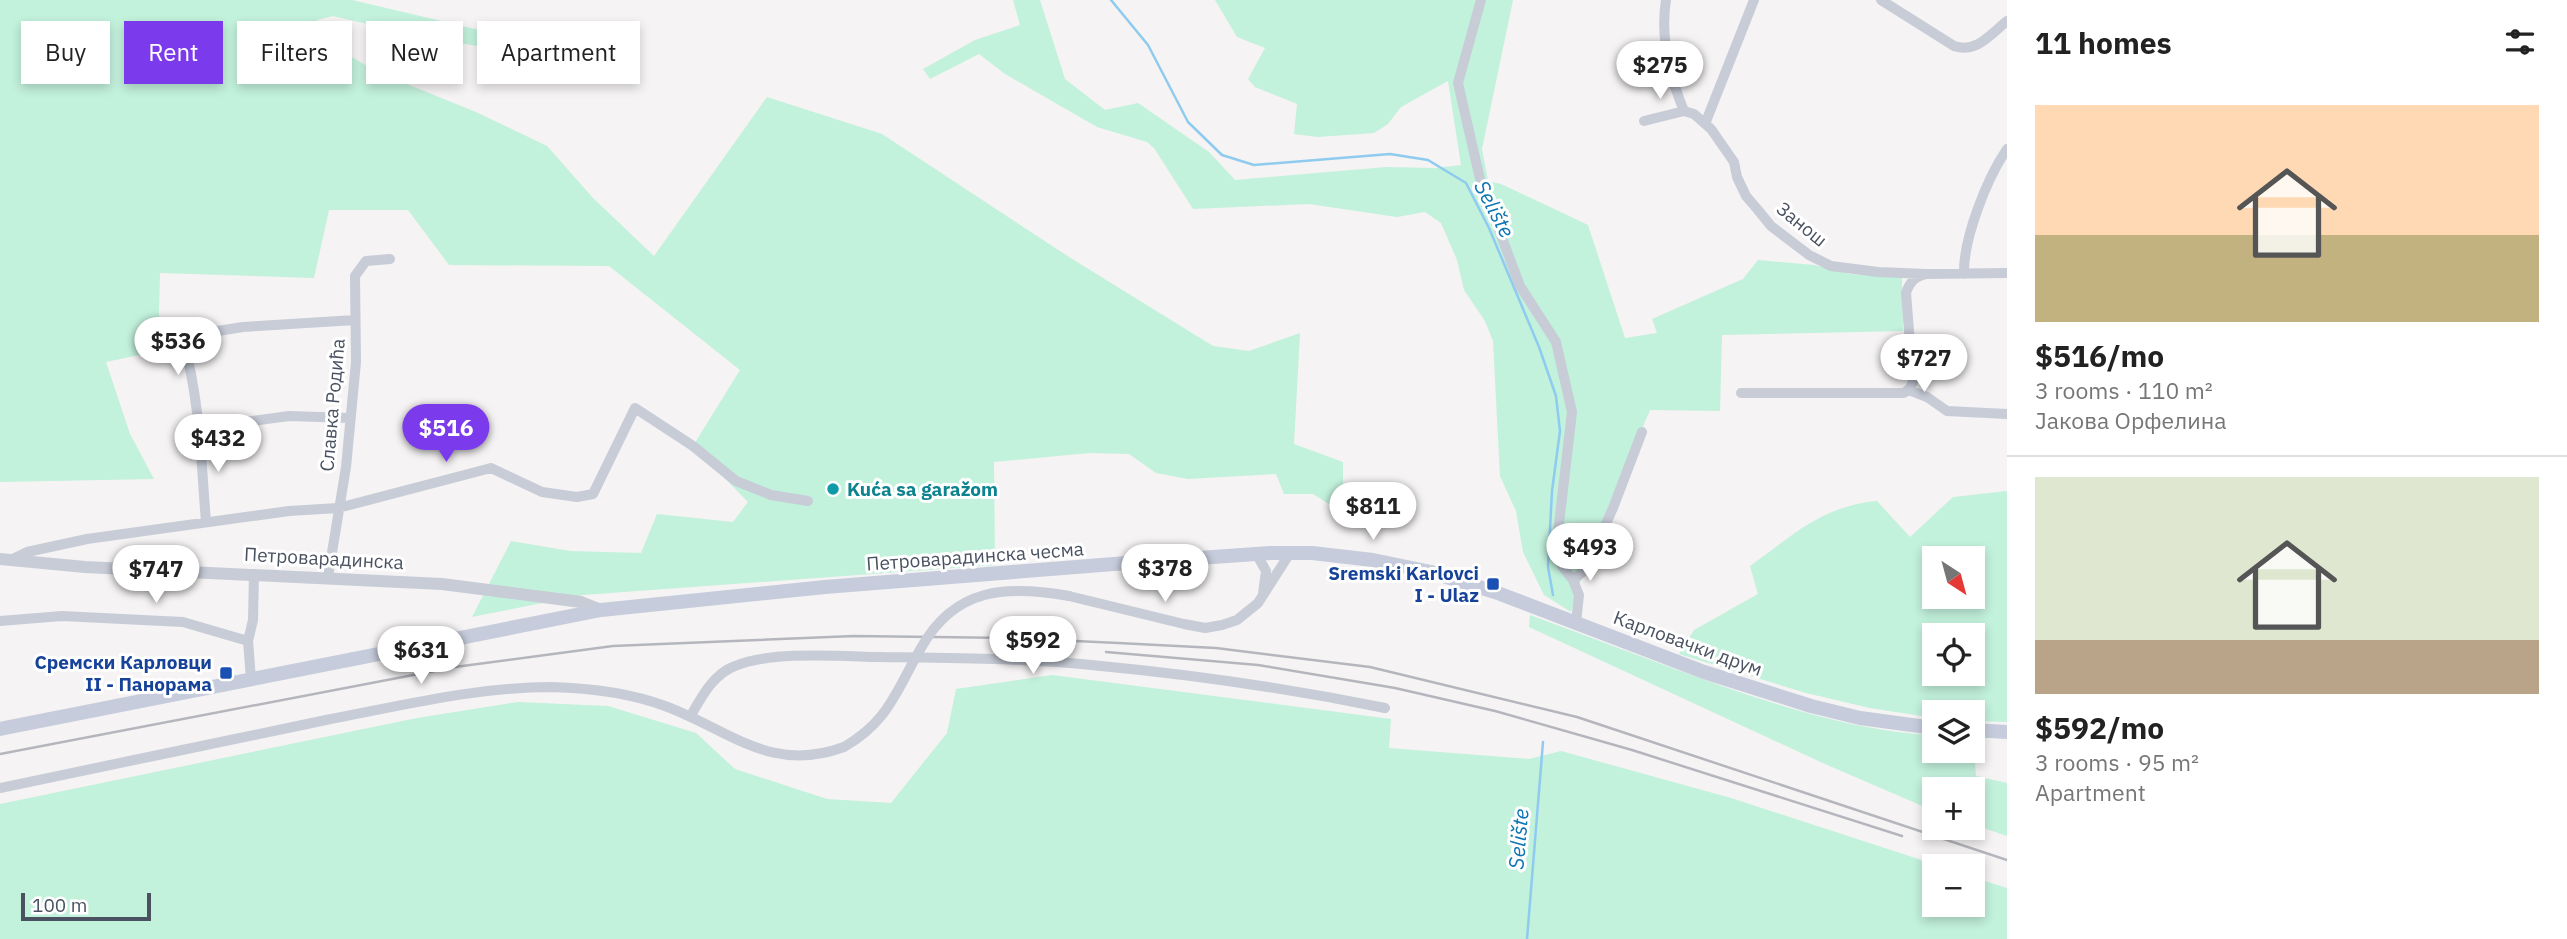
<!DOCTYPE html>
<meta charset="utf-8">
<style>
:root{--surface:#fff;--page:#f6f6f6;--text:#222;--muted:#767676;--line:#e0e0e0;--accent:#7c3aed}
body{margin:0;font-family:"IBM Plex Sans",sans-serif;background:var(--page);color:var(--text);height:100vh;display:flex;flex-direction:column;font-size:26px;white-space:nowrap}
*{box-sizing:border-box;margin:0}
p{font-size:23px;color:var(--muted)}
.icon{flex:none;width:38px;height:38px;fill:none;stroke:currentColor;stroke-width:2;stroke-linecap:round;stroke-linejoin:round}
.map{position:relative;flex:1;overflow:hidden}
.panel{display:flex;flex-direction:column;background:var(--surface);width:560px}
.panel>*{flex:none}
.banner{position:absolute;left:21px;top:21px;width:665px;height:63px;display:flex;gap:14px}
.needle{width:46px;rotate:144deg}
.buttons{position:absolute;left:1922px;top:546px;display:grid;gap:14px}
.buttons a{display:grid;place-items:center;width:63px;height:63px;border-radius:0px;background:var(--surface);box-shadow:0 4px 10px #0003;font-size:35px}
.scale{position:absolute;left:21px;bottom:18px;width:130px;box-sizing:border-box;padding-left:7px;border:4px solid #4a5261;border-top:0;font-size:19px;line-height:24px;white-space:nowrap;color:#4a5261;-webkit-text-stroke:5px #fff;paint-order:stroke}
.price{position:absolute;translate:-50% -60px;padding:0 16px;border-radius:24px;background:#fff;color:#222;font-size:23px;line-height:46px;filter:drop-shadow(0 2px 4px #0008)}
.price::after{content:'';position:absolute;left:50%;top:42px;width:21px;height:16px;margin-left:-10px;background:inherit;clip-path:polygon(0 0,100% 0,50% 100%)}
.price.on{background:var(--accent);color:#fff}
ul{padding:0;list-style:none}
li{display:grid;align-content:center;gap:14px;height:371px;padding:0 28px}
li+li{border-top:2px solid var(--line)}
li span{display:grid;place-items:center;height:217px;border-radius:0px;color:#555}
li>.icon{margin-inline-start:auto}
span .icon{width:126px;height:126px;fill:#fffc;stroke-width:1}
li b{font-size:30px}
h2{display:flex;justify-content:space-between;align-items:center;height:84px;padding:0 28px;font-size:30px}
.chip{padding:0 24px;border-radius:0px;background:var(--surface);box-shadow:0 4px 10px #0003;font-size:24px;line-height:63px}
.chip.on{background:var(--accent);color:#fff}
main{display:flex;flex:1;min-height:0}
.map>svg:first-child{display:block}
.green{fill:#c2f1dc;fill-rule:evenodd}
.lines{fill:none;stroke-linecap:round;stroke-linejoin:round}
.stream{stroke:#8fcbef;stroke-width:2.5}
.minor{stroke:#c7ccd7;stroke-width:10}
.tertiary{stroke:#c7ccd7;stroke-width:12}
.secondary{stroke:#c6ccdb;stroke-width:14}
.rail{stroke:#b5b6bd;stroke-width:2.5}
.minor-bridge{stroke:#c7ccd7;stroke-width:10}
.culture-dot{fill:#0f9aa8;stroke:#fff;stroke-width:2.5}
.transit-dot{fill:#1a4fb4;stroke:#fff;stroke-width:2.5}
.labels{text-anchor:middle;stroke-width:6;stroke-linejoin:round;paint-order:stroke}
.street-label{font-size:19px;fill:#4a5261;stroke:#fff}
.culture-label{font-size:19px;font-weight:bold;fill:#0d838f;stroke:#fff;text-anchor:start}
.transit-label{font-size:19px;font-weight:bold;fill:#164399;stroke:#fff;text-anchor:end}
.water-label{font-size:21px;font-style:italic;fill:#0a74b4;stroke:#fff}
</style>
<main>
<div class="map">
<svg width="2007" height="939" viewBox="0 0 2007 939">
<rect width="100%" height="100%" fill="#f5f3f3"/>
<path class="green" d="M0,0H352L484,31L489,48L423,37L333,16L317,20L323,40L377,72L476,112L547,146L593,198L654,256L767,97L882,134L1069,257L1213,346L1249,351L1300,333L1294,444L1343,462V513L1313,494H1284L1276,474L1188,479L1156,473L1129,454L1089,453L994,462L995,565L583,595L472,617L511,541L570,551L641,553L657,514L733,522L748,502L693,446L740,370L609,266L449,265L408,210H329L314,278L160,273L158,351L106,362L130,434L154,479L0,482Z
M1013,0H1040L1065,79L1105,110L1138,103L1209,152L1235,180L1386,167L1436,168L1461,165L1448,81L1401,107L1388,124L1374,133L1318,137L1294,134L1297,104L1255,87L1248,79L1265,48L1237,37L1215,0H1513L1482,149L1488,181L1501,184L1588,225L1625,338L1657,333L1652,319L1743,279L1758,260L1814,265L1849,274L1902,277L1903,331L1722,335L1720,411L1650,410L1593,542L1571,612L1544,595L1523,552L1516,511L1500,476L1493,341L1485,321L1464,290L1457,260L1441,223L1425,212L1397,217L1309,204L1193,209L1154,148L1147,142L1097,127L1005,74L979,54L930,79L923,69L975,40L1020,25Z
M2007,491V722L1972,721V712H1934V718L1870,708L1806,693L1679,654L1694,630L1758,594L1750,566C1793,535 1822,506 1877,501L1910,537L1953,497ZM1934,558H1972V597H1934ZM1934,635H1972V674H1934Z
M1530,615C1604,642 1677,671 1751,696C1811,715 1870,732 1934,735V751H1972L1973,737L1976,776L2007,783V836L1972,824V789H1934V811L1825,764L1529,627Z
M1052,675L1391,719L1389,748L1529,759L1561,751L1731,798L1940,866H1934V905H1972V877L2007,888V939H0V804L417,718L518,702L608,706L696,733L735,769L827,799L891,803L947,733L956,689Z"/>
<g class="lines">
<path class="stream" d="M1111,0L1148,45L1188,122L1222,155L1254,165L1390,154L1428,160L1466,183L1489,228L1539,347L1556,396L1560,431L1552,491L1548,567L1553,595
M1527,939L1543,742"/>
<path class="minor" d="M1481,0L1458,83L1480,179L1520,286L1556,342L1572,412L1556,550L1562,566L1573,580L1579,595L1576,623
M1666,0C1660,37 1670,77 1684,111L1694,114L1711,129L1734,162L1737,177L1746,196L1758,210L1771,226L1809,255L1831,266L1878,272L1926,274
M1881,0L1954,46C1976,54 1991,34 2007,21
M1644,121L1684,111
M1705,124L1754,0
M1964,274C1963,239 1987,178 2007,149
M1909,390L1927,397L1947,411L2007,414
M1741,393H1904L1910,388L1913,382L1906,293C1910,281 1915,277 1926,274L2007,273
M200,428L289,416L350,418
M206,522C201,461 200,400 183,340L186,336L243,327L355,320
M1257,555L1266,571L1263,594
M11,560L27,552L87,539L289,511L338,508L491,468L542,492L577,497L593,494L635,408L693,446L736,481L771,495L808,501
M328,577L346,467L356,362L355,276L366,261L390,259
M1573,580L1585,570L1613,508L1642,432
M1069,596L1184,624L1205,628L1222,625L1237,620L1258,603L1290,553
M0,621L62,616L183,622L248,641L251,679
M248,641L253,620L254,574
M690,717C701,698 713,674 735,666C771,651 837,656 878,657C952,658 1027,658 1101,666C1196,675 1291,689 1385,708
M0,788C109,766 217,742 326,720C400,706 475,687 551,687C589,688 630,693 665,706C730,730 770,774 844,747"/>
<path class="tertiary" d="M0,559L85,567L442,584L581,602L601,610"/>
<path class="secondary" d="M0,729L601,610L825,587L1114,564L1270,553H1312L1373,560L1431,572L1495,592L1704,672L1811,706L1860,718L1934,728
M1972,730L2007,732"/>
<path class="rail" d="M1106,652L1258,665L1395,688L1495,711L1632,750L1902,836
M0,754L455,667L613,646L854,636L1012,638L1118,643L1216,648L1370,667L1577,717L2007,860"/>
<path class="minor-bridge" d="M844,747C889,721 896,691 921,648C955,587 1007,585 1069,596"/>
</g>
<circle class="culture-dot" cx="833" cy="489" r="7"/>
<g class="transit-dot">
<rect x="1486" y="577" width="14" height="14" rx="3.5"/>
<rect x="219" y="666" width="14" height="14" rx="3.5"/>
</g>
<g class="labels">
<g class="street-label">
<text transform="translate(1802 224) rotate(39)" y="7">Занош</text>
<text transform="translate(332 405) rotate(-85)" y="7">Славка Родића</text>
<text transform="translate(975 556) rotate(-4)" y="7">Петроварадинска чесма</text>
<text transform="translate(324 558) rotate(3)" y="7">Петроварадинска</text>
<text transform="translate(1688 643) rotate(20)" y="7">Карловачки друм</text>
</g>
<g class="culture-label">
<text x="847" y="496">Kuća sa garažom</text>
</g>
<g class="transit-label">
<text x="1479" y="580">Sremski Karlovci<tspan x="1479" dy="22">I - Ulaz</tspan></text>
<text x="212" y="669">Сремски Карловци<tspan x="212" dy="22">II - Панорама</tspan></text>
</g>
<g class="water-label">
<text transform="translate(1494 209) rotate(62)" y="7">Selište</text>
<text transform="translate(1519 839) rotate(-85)" y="7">Selište</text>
</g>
</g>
</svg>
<div class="buttons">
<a><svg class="needle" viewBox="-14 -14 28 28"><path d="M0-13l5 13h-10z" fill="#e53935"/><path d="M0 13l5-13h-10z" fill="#767676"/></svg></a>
<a><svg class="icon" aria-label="locate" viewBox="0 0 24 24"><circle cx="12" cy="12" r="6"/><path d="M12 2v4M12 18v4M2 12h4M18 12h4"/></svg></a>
<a><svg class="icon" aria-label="layers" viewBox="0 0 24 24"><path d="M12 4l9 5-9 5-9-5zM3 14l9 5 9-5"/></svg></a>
<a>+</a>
<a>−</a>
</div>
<div class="scale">100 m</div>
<b class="price" style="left:1660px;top:101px">$275</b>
<b class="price" style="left:178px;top:377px">$536</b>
<b class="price" style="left:1924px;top:394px">$727</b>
<b class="price on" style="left:446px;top:464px">$516</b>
<b class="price" style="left:218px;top:474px">$432</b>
<b class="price" style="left:1373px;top:542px">$811</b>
<b class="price" style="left:1590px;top:583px">$493</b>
<b class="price" style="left:1165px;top:604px">$378</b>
<b class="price" style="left:156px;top:605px">$747</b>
<b class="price" style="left:1033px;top:676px">$592</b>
<b class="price" style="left:421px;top:686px">$631</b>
<div class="banner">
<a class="chip">Buy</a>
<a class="chip on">Rent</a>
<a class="chip">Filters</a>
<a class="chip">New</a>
<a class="chip">Apartment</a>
</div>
</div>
<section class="panel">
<h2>11 homes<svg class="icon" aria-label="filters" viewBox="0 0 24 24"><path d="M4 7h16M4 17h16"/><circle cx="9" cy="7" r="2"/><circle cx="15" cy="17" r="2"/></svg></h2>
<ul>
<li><span style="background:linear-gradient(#ffd9b3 60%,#c2b280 0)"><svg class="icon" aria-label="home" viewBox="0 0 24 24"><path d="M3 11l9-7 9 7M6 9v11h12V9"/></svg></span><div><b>$516/mo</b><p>3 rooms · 110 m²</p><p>Јакова Орфелина</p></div></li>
<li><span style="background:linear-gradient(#dfe7d0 75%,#b9a48a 0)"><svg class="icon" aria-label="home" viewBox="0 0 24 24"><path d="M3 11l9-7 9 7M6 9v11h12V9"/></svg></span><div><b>$592/mo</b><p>3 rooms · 95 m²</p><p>Apartment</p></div></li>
</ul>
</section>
</main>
